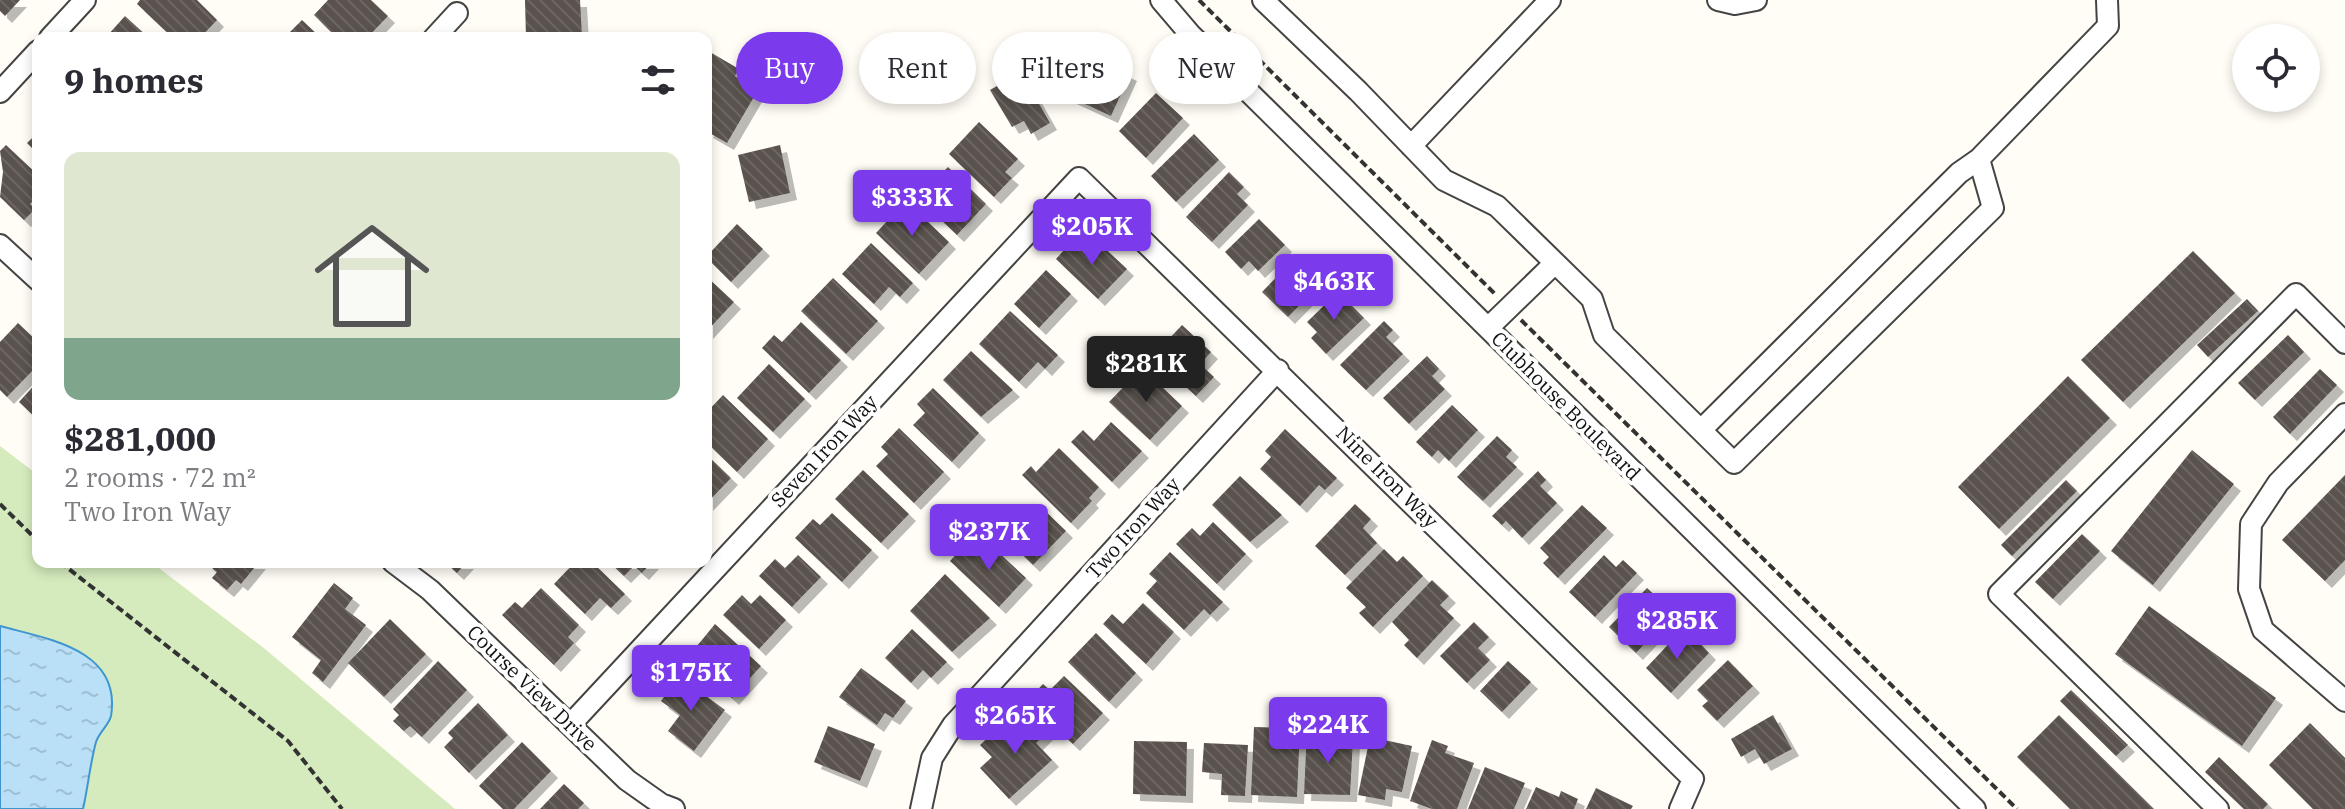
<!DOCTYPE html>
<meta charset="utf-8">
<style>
:root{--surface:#fff;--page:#f7f7f7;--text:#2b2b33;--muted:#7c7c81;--accent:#7c3aed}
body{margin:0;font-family:"IBM Plex Serif",serif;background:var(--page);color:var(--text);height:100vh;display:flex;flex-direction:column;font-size:30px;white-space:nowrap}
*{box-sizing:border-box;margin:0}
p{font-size:26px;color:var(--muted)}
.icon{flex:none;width:44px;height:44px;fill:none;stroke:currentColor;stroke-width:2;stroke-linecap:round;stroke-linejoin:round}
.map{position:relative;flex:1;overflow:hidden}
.side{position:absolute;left:32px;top:32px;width:680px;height:536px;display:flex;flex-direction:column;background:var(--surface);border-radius:16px;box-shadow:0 4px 12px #0003}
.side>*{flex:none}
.hud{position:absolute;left:736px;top:32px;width:760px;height:72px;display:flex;gap:16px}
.tools{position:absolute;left:2232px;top:24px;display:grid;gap:16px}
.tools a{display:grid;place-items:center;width:88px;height:88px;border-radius:50%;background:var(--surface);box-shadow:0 4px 12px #0003;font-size:40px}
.price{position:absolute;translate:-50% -68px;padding:0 18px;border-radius:8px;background:var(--accent);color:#fff;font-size:26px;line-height:52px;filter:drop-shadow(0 2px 4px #0008)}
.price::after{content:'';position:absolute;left:50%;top:48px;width:24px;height:18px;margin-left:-12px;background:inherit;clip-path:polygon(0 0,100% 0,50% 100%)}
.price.active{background:#222;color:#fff}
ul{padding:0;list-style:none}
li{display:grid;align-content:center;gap:16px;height:424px;padding:0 32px}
li span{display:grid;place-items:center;height:248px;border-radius:16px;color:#555}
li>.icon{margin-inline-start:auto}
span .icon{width:144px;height:144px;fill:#fffc;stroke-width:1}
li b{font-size:34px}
h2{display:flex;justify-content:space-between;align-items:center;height:96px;padding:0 32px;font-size:34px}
.pill{padding:0 28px;border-radius:36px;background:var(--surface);box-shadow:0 4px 12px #0003;font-size:28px;line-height:72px}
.pill.active{background:var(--accent);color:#fff}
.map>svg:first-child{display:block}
.grass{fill:#d5ebbd}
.water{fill:url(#water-ripples);stroke:#3f96cf;stroke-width:2}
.building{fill:url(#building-back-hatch);filter:url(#shadow)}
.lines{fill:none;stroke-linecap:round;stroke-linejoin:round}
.minor-casing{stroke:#444;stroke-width:24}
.path{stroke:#333;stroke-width:4;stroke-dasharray:8 4;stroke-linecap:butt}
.minor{stroke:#fff;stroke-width:20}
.labels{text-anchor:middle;stroke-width:8;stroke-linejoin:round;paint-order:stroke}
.street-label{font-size:20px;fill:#111;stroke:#fff}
</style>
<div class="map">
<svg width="2345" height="809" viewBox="0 0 2345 809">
<defs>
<pattern id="water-ripples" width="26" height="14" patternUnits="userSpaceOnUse" patternTransform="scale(2)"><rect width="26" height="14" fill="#b9e0f7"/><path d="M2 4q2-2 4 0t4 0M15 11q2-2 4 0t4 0" fill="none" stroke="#9ebfd3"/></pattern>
<pattern id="building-back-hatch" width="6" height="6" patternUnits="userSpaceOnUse" patternTransform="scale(2)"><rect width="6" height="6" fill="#5a524d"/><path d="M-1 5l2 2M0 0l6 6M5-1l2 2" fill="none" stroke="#6d6662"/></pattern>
<filter id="shadow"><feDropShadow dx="7" dy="7" stdDeviation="0" flood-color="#0004"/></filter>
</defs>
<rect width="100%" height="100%" fill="#fffdf5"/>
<path class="grass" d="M0,446L38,475V562H151L265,649L455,809H0Z"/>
<path class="water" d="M0,626C47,639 122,649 111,716C109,725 99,732 96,742C90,764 88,787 83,809H0Z"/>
<path class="building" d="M0,0H20L5,16L0,11Z
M140,0H197L217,20L200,38H173L137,4Z
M328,0H371L388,16L367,38H337L314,15Z
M525,0H580L582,36L526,38Z
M125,16L149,38H109L107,36Z
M302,20L321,38H284Z
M1067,45L1130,74L1111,116L1063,94L1066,89L1050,82Z
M710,52L739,69L735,76L758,90L727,143L706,131L710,124L706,122V59Z
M1016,63L1050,123L1031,134L1024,121L1012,127L990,90L1004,82L999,73Z
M1156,93L1183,118L1146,158L1119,131Z
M979,122L1018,159L1005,172L1012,178L994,197L949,154Z
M38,132V154L27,143Z
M1194,134L1219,160L1176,202L1151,176Z
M6,145L38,175V195L30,204L35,209L24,220L0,197L3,172L0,151Z
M780,145L790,193L749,202L738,155Z
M948,167L986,204L957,235L913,193L924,181L930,186Z
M1229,172L1244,187L1237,194L1248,205L1212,242L1186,217Z
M906,201L949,242L919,274L876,233Z
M1259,219L1285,245L1258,271L1249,261L1241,269L1225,252Z
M737,224L763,249L731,282L706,257Z
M1072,241L1085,254L1097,241L1127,269L1098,299L1056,259Z
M871,243L913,283L900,297L889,287L874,304L842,274Z
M2193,251L2235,293L2123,402L2081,360Z
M1296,257L1308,268L1314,262L1328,276L1288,317L1262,292Z
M1046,270L1071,294L1039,328L1014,304Z
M706,276L734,302L706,332Z
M833,278L878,321L846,354L801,311Z
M1338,292L1364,318L1326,354L1311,338L1317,332L1307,322Z
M2247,299L2258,311L2208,357L2197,345Z
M1010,311L1058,355L1045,369L1038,362L1019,382L979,344Z
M1384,321L1393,330L1386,337L1403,354L1366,390L1340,365Z
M801,322L841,360L809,393L762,348L774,335L782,342Z
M18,323L38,342V365L7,397L0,390V342Z
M1182,325L1211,352L1200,364L1214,377L1196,396L1153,356Z
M2288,335L2304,352L2255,400L2238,383Z
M971,351L1013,390L981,417L943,380Z
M1427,356L1439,369L1432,376L1445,389L1409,424L1383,398Z
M769,364L805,399L773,432L737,398Z
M1142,368L1182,406L1150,440L1109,402Z
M2320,369L2337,385L2290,434L2273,417Z
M2068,376L2110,418L1999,529L1958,487Z
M38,381V420L19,402Z
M933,388L979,433L952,462L913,425L925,413L917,404Z
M723,395L768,439L737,472L706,442V413Z
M1452,405L1478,430L1449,461L1438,450L1432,457L1416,442Z
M1111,422L1142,451L1112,482L1071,442L1083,430L1094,441Z
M899,428L944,472L914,503L876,466L888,454L881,447Z
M1285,429L1337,478L1325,490L1319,485L1300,506L1260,469L1271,457L1265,451Z
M1497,436L1512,450L1506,457L1517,467L1483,501L1457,477Z
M1059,448L1099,487L1089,498L1092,501L1071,523L1022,475L1031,466L1036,472Z
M2192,450L2234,484L2153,585L2111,551Z
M706,454L731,478L706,504Z
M863,470L909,514L881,543L835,499Z
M1538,471L1546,480L1540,486L1557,503L1522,538L1506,521L1502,525L1492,516Z
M2345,475V560L2325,581L2282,540Z
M1240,476L1282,515L1250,542L1212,505Z
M2066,480L2077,491L2012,556L2001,545Z
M1355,504L1371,519L1363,528L1377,543L1345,575L1315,546Z
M1582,505L1607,528L1558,578L1543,563L1549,557L1540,548Z
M1041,507L1066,531L1033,565L1008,541Z
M832,513L872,550L842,582L795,538L813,519L820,525Z
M1213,522L1246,554L1217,584L1176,544L1192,528L1200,536Z
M2082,534L2100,551L2053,599L2035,582Z
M985,540L1026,578L999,607L950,561L966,544L974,551Z
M1384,549L1397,562L1403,556L1423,576L1373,627L1359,613L1366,607L1346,588Z
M1170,552L1223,602L1210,615L1204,609L1184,630L1146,593L1157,581L1149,574Z
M798,555L821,577L792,607L759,576L775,559L785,568Z
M1604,555L1616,567L1623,560L1637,573L1595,617L1569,592Z
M205,562H259L241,584L236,580L227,590L212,578L217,572Z
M445,562H467L457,573Z
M575,562H592L625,594L611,608L600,598L585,614L554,584Z
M609,562H652L642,573L634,566L624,576Z
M945,574L990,618L952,652L910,611Z
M1432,580L1449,596L1440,605L1454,618L1417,658L1404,645L1409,640L1392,622Z
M334,583L353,598L345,609L366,625L323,682L312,673L321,660L292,637Z
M541,588L579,625L568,637L574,643L554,665L502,615L515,602L522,608Z
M1647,588L1663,603L1660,607L1670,617L1636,653L1609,627Z
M742,595L751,604L760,595L786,620L759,649L723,615Z
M1143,603L1174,632L1146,664L1103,624L1112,614L1123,624Z
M2149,606L2276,698L2242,746L2115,654Z
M390,619L426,654L384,697L348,663Z
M1474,622L1489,637L1478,648L1490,660L1467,683L1440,656Z
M715,624L761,666L732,698L688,657Z
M912,629L947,662L931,678L923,670L911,683L885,658Z
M1680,632L1690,642L1694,637L1709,653L1671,693L1646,668Z
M1096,633L1136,673L1109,702L1068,662Z
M1728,660L1753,686L1717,721L1702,706L1708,701L1697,690Z
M438,661L467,690L422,737L410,726L404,731L393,721L399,715L393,709Z
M1508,661L1531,682L1502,712L1480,691Z
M861,668L906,701L893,718L885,713L877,725L839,697Z
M679,676L725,710L694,751L668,731L680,715L661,701Z
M1064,676L1103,713L1073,744L1027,701L1043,684L1050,690Z
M2071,690L2128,745L2116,756L2060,701Z
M478,703L508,735L469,773L444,747L453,738L448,733Z
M1027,713L1046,733L1036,743L1052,760L1009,799L980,768L992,757L980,745L994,732L1000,738Z
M1773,715L1792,749L1764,764L1755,749L1741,757L1731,739Z
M2059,715L2154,809H2070L2017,757Z
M2310,723L2345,758V809H2313L2269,765Z
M828,726L875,744L860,781L814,762Z
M1254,727L1300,728L1297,797L1251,795Z
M1307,729H1326V739L1353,740L1350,795L1304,794Z
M1370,737L1412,746L1402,792L1386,789L1385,800L1358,795Z
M1432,740L1448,746L1445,753L1474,763L1457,809H1432L1410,801Z
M1134,741L1187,742L1186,796L1133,794Z
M522,742L551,771L514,809H503L479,786Z
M1204,743L1248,745L1245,796L1221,795L1222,774L1202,772Z
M2219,757L2268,804L2263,809H2244L2205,772Z
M1485,767L1525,783L1514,809H1468Z
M564,784L584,803L578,809H540Z
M1536,787L1559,797L1561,791L1578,799L1574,809H1526Z
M1596,788L1633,806L1631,809H1586Z"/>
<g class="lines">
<g class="minor-casing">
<path id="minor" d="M1161,0L1190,34L1975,809
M1263,0L1358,91L1444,180L1497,206L1587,294L1592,299L1604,335L1734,463L1993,208L1979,159L2108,26L2107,0
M1718,0L1735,4L1756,0
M50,38L85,0
M434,38L457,13
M0,92L38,51
M1411,146L1550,0
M0,245L38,280
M1488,328L1555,263
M2345,414L2278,483L2251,524L2249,589L2263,630L2345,701
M1701,430L1959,173L1979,159
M393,562L430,590L627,780L661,804L674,809
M570,725L1079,178L1693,779L1680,809
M921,809L932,758L953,725L1278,370
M2218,809L1999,594L2296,294L2345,343"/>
</g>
<path class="path" d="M1199,0L1495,294
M1521,320L2017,809
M0,504L38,541
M60,562L288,741L342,809"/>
<use href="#minor" class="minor"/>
</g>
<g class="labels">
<g class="street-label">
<text transform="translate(1566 406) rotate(45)" y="7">Clubhouse Boulevard</text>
<text transform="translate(824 451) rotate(-47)" y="7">Seven Iron Way</text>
<text transform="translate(1387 477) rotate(45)" y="7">Nine Iron Way</text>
<text transform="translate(1133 528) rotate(-48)" y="7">Two Iron Way</text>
<text transform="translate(532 688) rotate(44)" y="7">Course View Drive</text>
</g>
</g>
</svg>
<div class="tools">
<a><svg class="icon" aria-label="locate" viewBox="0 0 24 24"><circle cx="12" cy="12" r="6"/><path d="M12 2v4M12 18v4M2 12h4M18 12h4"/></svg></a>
</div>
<b class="price" style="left:912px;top:238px">$333K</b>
<b class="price" style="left:1092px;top:267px">$205K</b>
<b class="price" style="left:1334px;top:322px">$463K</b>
<b class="price active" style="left:1146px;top:404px">$281K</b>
<b class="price" style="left:989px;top:572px">$237K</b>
<b class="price" style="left:1677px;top:661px">$285K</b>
<b class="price" style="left:691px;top:713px">$175K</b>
<b class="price" style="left:1015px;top:756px">$265K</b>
<b class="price" style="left:1328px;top:765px">$224K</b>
<div class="hud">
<a class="pill active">Buy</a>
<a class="pill">Rent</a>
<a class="pill">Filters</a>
<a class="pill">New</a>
</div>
<section class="side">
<h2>9 homes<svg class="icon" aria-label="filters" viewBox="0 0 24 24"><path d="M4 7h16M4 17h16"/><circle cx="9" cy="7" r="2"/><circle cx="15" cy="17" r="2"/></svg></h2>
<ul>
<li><span style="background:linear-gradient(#dfe7d0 75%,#7fa58c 0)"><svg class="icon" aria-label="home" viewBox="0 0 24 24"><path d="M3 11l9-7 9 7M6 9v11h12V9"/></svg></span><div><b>$281,000</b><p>2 rooms · 72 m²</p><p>Two Iron Way</p></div></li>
</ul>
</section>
</div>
